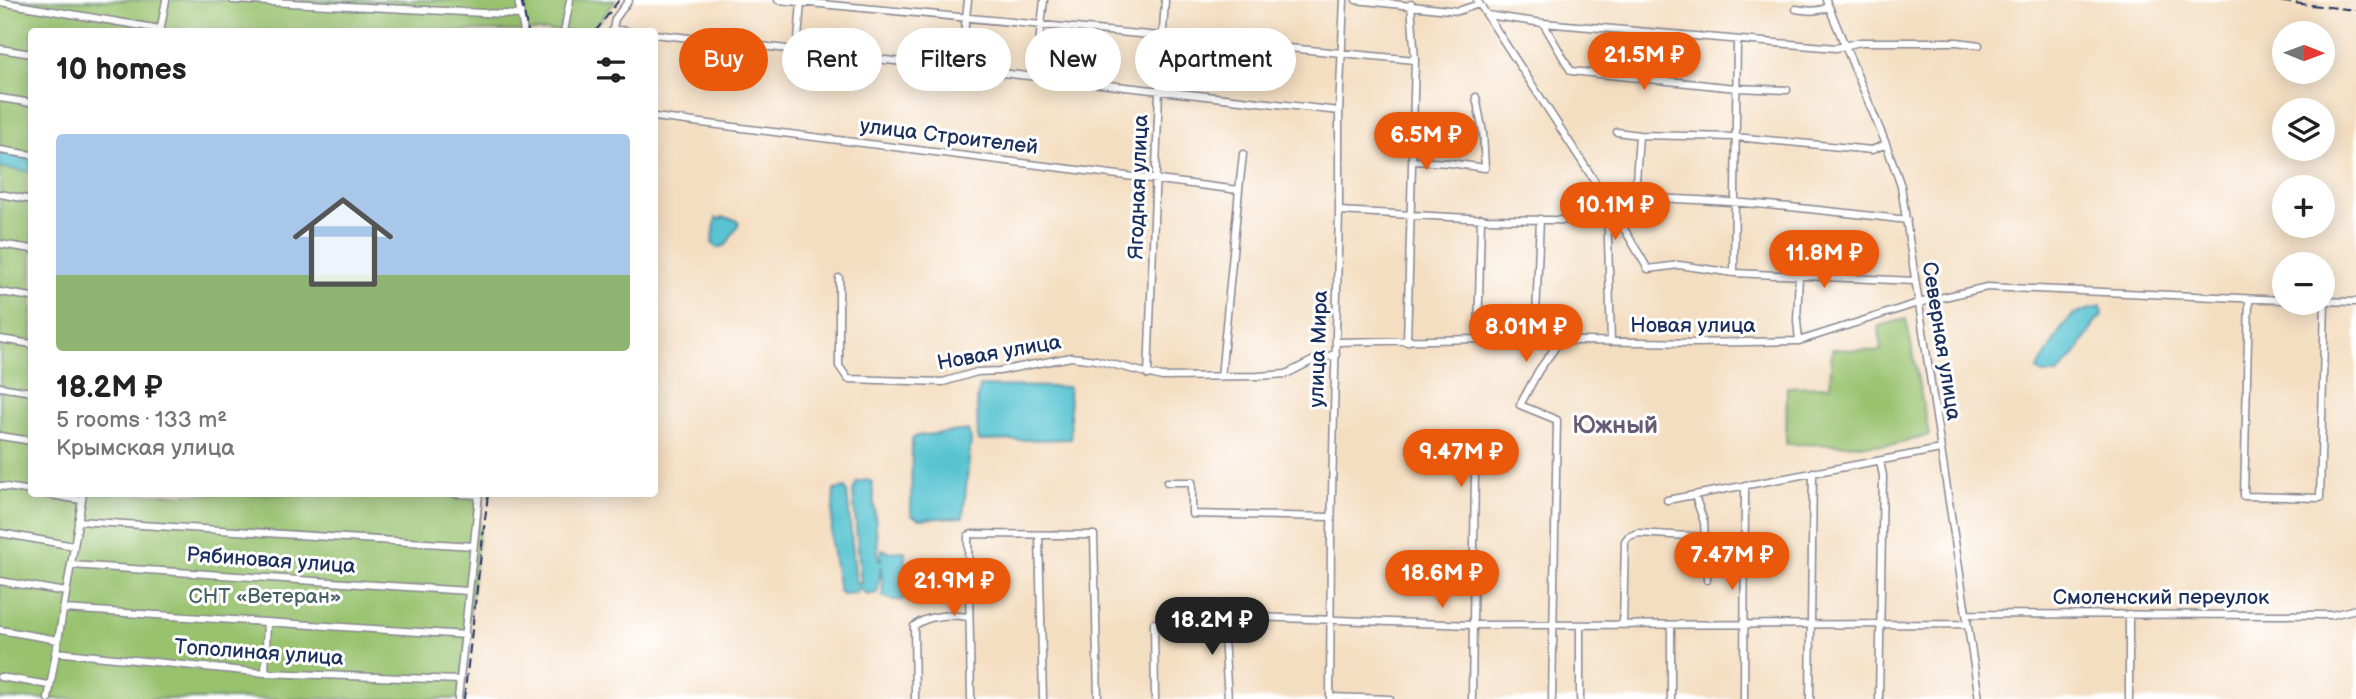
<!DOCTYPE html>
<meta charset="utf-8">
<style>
:root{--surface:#fff;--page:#f6f6f6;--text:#222;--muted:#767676;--accent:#ea580c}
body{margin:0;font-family:"Balsamiq Sans",sans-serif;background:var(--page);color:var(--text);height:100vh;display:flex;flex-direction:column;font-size:26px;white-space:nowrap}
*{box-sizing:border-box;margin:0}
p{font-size:23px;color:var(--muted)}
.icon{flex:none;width:38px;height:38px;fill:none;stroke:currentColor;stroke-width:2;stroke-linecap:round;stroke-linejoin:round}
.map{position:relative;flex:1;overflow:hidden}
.drawer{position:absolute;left:28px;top:28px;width:630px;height:469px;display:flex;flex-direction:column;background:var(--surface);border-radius:7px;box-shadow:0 4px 18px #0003}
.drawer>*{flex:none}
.guide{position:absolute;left:679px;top:28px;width:665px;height:63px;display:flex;gap:14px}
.needle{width:46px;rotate:91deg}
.buttons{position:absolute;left:2272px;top:21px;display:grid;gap:14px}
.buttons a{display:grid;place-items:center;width:63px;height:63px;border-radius:50%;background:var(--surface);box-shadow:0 4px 18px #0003;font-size:35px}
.price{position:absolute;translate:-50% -60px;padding:0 16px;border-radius:24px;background:var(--accent);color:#fff;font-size:23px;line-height:46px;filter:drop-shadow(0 2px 4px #0008)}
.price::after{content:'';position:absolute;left:50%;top:42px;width:21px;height:16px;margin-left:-10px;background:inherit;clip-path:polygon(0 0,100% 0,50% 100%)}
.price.selected{background:#222;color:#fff}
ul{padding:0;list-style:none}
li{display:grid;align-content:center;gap:14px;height:371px;padding:0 28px}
li span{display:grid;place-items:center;height:217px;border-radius:7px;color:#555}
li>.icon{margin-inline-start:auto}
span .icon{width:126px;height:126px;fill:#fffc;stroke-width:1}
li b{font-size:30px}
h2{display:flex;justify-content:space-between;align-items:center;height:84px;padding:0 28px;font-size:30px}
.chip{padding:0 24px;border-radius:32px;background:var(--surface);box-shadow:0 4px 18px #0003;font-size:24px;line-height:63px}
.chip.selected{background:var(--accent);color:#fff}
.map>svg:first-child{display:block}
.green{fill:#98c26e;stroke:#5a7866;stroke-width:2}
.water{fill:#58c4d1;stroke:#3a7a98;stroke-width:2}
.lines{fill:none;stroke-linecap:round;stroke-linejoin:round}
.minor-casing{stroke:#888690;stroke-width:9}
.minor{stroke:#fff;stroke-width:6}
.rail{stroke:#1b2f5e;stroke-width:2;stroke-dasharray:10 5;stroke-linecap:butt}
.labels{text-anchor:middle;stroke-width:6;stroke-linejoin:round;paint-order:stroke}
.street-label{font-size:21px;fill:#1b2f5e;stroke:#fff}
.park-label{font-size:21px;fill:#476264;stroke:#fff}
.quarter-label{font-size:24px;font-weight:bold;fill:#675c76;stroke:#fff}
</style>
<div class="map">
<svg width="2356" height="699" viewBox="0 0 2356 699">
<rect width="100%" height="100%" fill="#fff"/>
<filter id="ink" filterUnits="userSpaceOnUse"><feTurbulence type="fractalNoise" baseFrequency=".0143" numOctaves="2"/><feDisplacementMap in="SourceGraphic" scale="14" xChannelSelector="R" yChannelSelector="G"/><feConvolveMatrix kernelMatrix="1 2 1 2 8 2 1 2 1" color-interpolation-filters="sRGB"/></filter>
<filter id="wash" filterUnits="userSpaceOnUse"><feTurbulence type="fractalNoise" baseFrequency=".00686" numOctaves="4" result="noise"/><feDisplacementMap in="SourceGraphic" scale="28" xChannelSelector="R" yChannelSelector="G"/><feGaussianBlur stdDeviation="1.57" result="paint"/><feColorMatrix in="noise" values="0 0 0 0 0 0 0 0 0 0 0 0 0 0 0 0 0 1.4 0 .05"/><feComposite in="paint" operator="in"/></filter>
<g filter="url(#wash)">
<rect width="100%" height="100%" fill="#f4dec1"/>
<path class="green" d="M0,0H616L592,31L32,32V494H483L460,699H0Z
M1906,319L1929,435L1894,445L1786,444L1787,387L1830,386L1832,349L1881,351L1879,326Z"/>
<path class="water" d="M0,153L31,158V172L0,167Z
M722,217L736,220L739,224L726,245L718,248L712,243L716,218L720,219Z
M2101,306L2102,316L2095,322L2080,348L2058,374H2043L2037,370L2062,327L2074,314Z
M980,386L1069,387L1071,439L978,441L977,399Z
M968,430L971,440L963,517L920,519L911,515L912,439L917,436Z
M867,480L872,482L879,561H881L882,549L889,552L905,551V578L907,598C898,602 891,601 883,596L881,566L877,593L867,595L860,588L857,589L856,593L842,594L839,591L831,542L834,490L845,488L847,492L856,584L861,583L853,491L857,482Z"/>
</g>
<g filter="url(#ink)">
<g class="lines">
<g class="minor-casing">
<path id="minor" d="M233,0L521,15
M518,0L524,32
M629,0L615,19L613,29L631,32
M778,0L1415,60
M1356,0L1458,11L1479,4
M1477,0L1607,200L1648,269L1679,265L1734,273L1915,281
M1826,0L1886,144L1901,186L1979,699
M0,2L160,29
M1796,9C1808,11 1818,12 1829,7
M1487,15L1543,23L1836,48L1860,42H1957L1979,45
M1543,23L1571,71L1736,88L1787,90
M160,32L166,0
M564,32L570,0
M654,34L1339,111
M0,49L32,54
M797,52L801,2
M960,69L968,0
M1035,77L1044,0
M0,98L32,103
M654,117L1239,190L1221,377
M1617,132L1639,135
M0,150L32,155
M1412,161L1450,163L1485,168L1483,133L1476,97
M1239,190L1243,154
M0,194L32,200
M1635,197L1639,135L1735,137L1872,150L1886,144
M1607,200C1627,192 1655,198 1676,199C1754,202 1830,211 1907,220
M1607,204L1611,342
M1339,211L1487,219L1608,221
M0,244L32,249
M1734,273L1737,40
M839,278V366L848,379L943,382L977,372L999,371L1071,357L1096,360L1162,377L1258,376L1286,374L1314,360L1336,354
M0,292L32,297
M2249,299L2244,496L2320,498L2325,301
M2322,301L2356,302
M0,339L32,344
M1478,339L1481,218
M1535,341L1540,219
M1799,341L1797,321L1799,275
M1337,342L1478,339L1694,343L1799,341L1918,303L1987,287L2284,300
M1407,342L1415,60L1411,4
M1148,375L1159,91L1165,0
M0,387L32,392
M0,436L32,441
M1167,482H1192V514L1331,517
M0,486L32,491
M45,494L81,500
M455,494L479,495
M1695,496L1704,522L1707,580
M1667,500L1941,449
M78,521L473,546
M0,533L74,546
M1039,535L1043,699
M71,565L468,591
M0,581L66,592
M64,609L466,635
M1966,614L2332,615L2356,609
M2129,614V699
M1154,623L1155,699
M1623,624L1625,541L1628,537L1637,533L1706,537
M0,630L58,640
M55,652L265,673L460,680
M265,673L267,622
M0,677L49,685
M1330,697L1390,699
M48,699L83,494
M458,699L479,494
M915,699L914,626C928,615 950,614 968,617
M971,699L968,536L972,534L1094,535L1098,699
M1228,699L1223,622L1224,618L1228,616L1472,625L1967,624
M1330,699L1331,534L1339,211V111L1344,0
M1472,699L1475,470
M1552,699L1557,420L1520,405L1539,370L1560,341
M1580,699V625
M1671,699V625
M1744,699L1745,485
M1810,699L1813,472
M1879,699L1883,476L1880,461"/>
</g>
<use href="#minor" class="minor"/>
<path class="rail" d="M521,0L528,32
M2266,0L2356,10
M595,32L619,0
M464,699L488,494"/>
</g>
</g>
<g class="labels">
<g class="street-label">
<text transform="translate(949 136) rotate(7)" y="7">улица Строителей</text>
<text transform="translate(1138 187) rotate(-88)" y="7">Ягодная улица</text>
<text x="1693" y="332">Новая улица</text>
<text transform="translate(1942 341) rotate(81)" y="7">Северная улица</text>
<text transform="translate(1318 349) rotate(-88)" y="7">улица Мира</text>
<text transform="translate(999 352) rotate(-10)" y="7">Новая улица</text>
<text transform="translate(271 560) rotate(4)" y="7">Рябиновая улица</text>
<text x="2161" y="604">Смоленский переулок</text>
<text transform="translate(259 652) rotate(4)" y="7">Тополиная улица</text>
</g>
<g class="park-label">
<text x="265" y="603">СНТ «Ветеран»</text>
</g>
<g class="quarter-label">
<text x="1615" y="433">Южный</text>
</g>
</g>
</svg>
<div class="buttons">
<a><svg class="needle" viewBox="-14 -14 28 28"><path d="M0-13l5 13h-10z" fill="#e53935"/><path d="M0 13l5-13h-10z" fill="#767676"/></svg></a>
<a><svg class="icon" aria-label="layers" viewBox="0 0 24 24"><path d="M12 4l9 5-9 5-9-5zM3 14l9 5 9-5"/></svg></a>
<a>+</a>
<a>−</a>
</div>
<b class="price" style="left:1644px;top:92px">21.5M ₽</b>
<b class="price" style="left:1426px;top:172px">6.5M ₽</b>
<b class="price" style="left:1615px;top:242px">10.1M ₽</b>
<b class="price" style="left:1824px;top:290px">11.8M ₽</b>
<b class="price" style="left:1526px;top:364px">8.01M ₽</b>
<b class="price" style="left:1461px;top:489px">9.47M ₽</b>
<b class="price" style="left:1732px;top:592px">7.47M ₽</b>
<b class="price" style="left:1442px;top:610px">18.6M ₽</b>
<b class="price" style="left:954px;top:618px">21.9M ₽</b>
<b class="price selected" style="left:1212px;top:657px">18.2M ₽</b>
<div class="guide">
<a class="chip selected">Buy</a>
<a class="chip">Rent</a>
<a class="chip">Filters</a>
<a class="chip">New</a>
<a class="chip">Apartment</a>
</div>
<section class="drawer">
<h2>10 homes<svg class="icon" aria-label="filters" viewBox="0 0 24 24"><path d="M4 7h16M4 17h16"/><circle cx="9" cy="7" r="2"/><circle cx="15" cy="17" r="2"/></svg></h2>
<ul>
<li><span style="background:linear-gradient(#a9c7e8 65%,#8fb573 0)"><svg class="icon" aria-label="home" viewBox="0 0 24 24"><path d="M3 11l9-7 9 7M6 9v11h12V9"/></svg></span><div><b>18.2M ₽</b><p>5 rooms · 133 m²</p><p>Крымская улица</p></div></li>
</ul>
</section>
</div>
